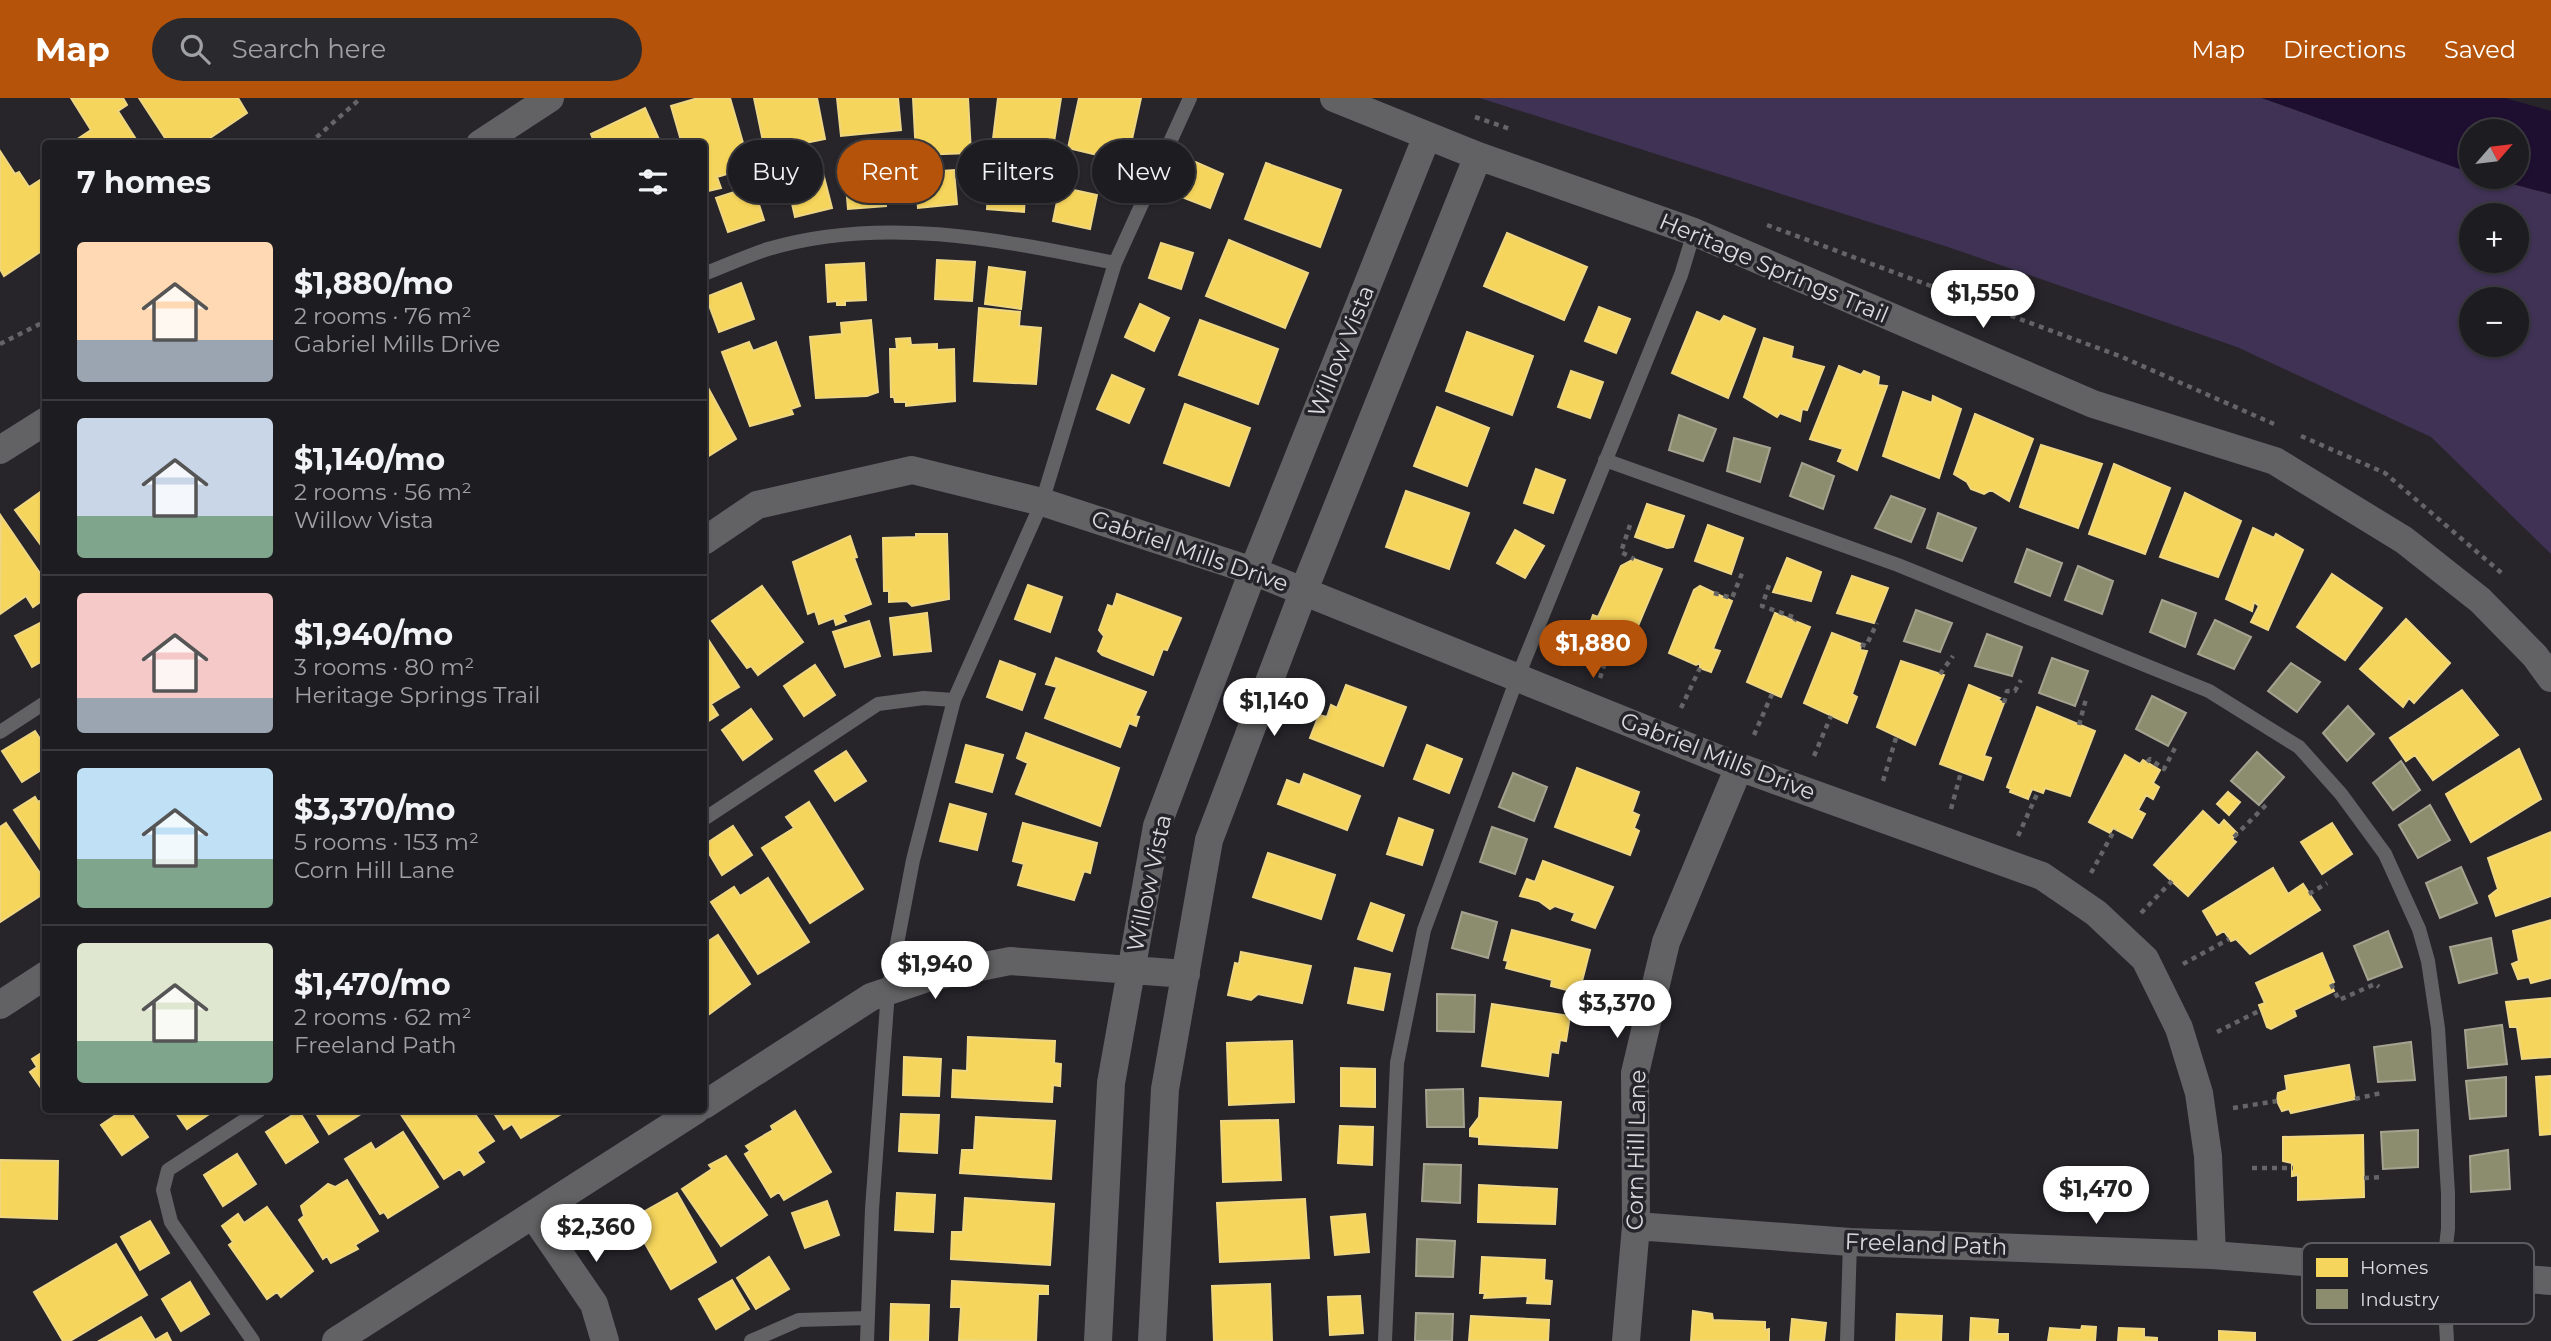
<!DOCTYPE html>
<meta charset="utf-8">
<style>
:root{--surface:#1d1c20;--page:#2a292d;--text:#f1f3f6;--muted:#a0a1a5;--line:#3b3a3e;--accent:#b45309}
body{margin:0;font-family:Montserrat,sans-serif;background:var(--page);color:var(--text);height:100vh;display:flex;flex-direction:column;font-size:26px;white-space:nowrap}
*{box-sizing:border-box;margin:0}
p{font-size:23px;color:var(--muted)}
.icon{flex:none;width:38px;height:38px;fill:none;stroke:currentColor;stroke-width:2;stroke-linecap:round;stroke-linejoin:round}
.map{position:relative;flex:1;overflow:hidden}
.side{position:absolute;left:42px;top:42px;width:665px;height:973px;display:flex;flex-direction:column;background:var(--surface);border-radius:7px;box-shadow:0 2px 5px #0004,0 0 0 2px var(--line)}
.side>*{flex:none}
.hud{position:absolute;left:728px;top:42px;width:665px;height:63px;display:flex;gap:14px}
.needle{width:46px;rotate:62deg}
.controls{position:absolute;left:2459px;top:21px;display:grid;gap:14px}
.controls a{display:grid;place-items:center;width:70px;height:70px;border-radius:50%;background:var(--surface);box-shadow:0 2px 5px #0004,0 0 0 2px var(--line);font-size:35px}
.price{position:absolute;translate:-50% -60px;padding:0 16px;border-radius:24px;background:#fff;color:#222;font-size:23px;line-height:46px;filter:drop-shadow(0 2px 4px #0008)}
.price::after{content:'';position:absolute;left:50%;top:42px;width:21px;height:16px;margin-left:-10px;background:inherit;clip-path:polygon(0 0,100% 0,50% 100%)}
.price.selected{background:var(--accent);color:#fff}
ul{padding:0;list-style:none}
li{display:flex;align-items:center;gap:21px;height:175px;padding:0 35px}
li+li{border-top:2px solid var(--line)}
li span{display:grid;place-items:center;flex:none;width:196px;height:140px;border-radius:7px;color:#555}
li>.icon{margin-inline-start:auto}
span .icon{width:84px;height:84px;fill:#fffc;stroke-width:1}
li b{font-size:30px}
h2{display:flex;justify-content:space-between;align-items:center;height:84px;padding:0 35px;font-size:30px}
.chip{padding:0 24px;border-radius:32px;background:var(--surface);box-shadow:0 2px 5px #0004,0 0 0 2px var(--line);font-size:24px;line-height:63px}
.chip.selected{background:var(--accent);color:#fff}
header{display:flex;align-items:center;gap:42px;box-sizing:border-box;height:98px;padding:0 35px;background:var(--accent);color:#fff}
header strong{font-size:33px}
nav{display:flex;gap:38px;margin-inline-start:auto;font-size:24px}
.search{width:490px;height:63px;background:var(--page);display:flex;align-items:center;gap:18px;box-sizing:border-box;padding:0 24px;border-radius:38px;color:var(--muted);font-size:26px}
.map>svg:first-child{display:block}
.green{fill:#3f3254;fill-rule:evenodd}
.water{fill:#1e0e30}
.homes{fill:#f6d55c;stroke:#eed683;stroke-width:2}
.industry{fill:#8c8c6e;stroke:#a4a390;stroke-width:2}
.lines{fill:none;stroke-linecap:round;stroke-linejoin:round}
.path{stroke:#656466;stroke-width:4.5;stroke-dasharray:5 5;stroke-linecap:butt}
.service{stroke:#626264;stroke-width:14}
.minor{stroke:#626264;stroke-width:28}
.labels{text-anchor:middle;stroke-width:7;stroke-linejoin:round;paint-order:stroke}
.street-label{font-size:23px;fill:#dbdade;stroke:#26242b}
.key{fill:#26242b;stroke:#5c5b61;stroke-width:2}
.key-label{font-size:19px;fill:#dbdade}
</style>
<header>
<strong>Map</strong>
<div class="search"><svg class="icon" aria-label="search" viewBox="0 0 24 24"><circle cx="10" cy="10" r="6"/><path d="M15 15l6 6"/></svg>Search here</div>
<nav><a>Map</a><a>Directions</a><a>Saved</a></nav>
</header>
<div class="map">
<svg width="2551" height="1243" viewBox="0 0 2551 1243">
<rect width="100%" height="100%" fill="#27252a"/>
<path class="green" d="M1480,0H2262L2471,75V79H2486L2551,96V456L2431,339L2237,249L1948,149ZM2471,117H2516V163H2471ZM2471,201H2516V247H2471Z"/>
<path class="water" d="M2262,0H2505L2551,13V96L2486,79H2516V33H2471V75Z"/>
<path class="homes" d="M71,0H123L127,7L118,13L139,46H70L91,32Z
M139,0H238L247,15L201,46H169Z
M698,0H730L750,69L717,79L721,90L704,94V46H682L671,8Z
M754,0H817L825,41L765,53Z
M837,0H898L901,32L841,38Z
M913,0H968L971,55L916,57Z
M998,0H1061L1053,50L993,41Z
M1079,0H1141L1127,64L1068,50Z
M645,10L661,46H595L591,36Z
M0,53L15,76L19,74L29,89L40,82L46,91V150L4,178L0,171Z
M1193,63L1223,76L1210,110L1179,98Z
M1266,65L1341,92L1320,149L1245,121Z
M954,72L957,106L918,110L915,75Z
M883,73L886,108L848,111L845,76Z
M823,75L832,110L795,119L787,83Z
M989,76L1026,78L1024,114L987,111Z
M753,88L764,122L728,134L716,100Z
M1060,89L1097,97L1090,131L1053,123Z
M1507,135L1587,169L1564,222L1484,188Z
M1229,142L1308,175L1285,230L1206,198Z
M1161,145L1193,155L1181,191L1149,180Z
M937,162L975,164L972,203L935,201Z
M864,165L866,202L845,203V207H837V203L828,204L826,167Z
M989,169L1025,174L1021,211L985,206Z
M741,185L754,221L719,234L706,199Z
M1140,206L1169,220L1154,253L1125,239Z
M1599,209L1630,221L1616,255L1585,243Z
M979,210L1020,214L1019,228L1041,230L1036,286L974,283Z
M1697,214L1720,224L1724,218L1755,231L1728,300L1672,275Z
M871,222L878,294L867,298L816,300L810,239L842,236L841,225Z
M1200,222L1278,251L1258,306L1179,277Z
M1467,234L1533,258L1512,317L1446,293Z
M910,240L911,247L937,246V252L954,251L955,303L906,308V304H895L894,299H891L890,251H897L896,241Z
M1764,240L1793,249L1791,260L1824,269L1807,312L1802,311L1800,323L1780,315L1777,319L1744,299Z
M749,244L753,253L776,244L800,308L791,311L793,316L750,328L722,254Z
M1839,268L1861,277L1864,273L1879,279L1878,287L1887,288L1857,372L1838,363L1843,351L1810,341Z
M1571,273L1603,284L1590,320L1558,309Z
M1112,277L1144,291L1129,325L1097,311Z
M706,286L736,341L704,361V288Z
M1903,294L1932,305L1933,298L1961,311L1939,380L1883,358Z
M1185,306L1250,330L1229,388L1164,365Z
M1437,309L1489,330L1467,388L1414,368Z
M1975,316L2033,341L2009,403L1991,392L1984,396L1971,391L1967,384L1954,376Z
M2041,347L2102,366L2078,430L2020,409Z
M2114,366L2170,390L2145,456L2089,436Z
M1536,371L1565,382L1553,415L1524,405Z
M46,390V454L15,412Z
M1406,393L1469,415L1449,471L1386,449Z
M2185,395L2241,423L2218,479L2160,459Z
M1647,406L1684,418L1673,449L1667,450L1635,439Z
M1,418L46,484V500L33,509L26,498L0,516Z
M1708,427L1743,440L1731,476L1695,463Z
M2253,430L2274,440L2276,436L2303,452L2268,532L2251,524L2259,508L2254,504L2252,513L2226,501Z
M1515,432L1544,448L1525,480L1497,465Z
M916,436H947L949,501L912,508L907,503L889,504V493H884L883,440L916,439Z
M850,438L857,459L854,460L871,506L843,517L846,523L836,527L834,520L819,526L815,513L808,516L793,464Z
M1787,460L1821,474L1811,503L1773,494Z
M1634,461L1662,471L1630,547L1588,531L1593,517L1598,519L1621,468Z
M2332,476L2382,510L2345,562L2297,529Z
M1852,478L1888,490L1874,525L1837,515Z
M1028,487L1062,499L1050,534L1015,521Z
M762,488L803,544L758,577L751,568L747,570L712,523Z
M1700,488L1732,503L1713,551L1720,553L1711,574L1700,570V565L1696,567L1669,555L1694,492Z
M1117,496L1181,520L1167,552L1163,551L1153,577L1102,557L1098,553L1104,538L1099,532L1108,507L1113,509Z
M927,515L931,553L894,557L890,520Z
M1775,515L1810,529L1781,599L1747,584Z
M2406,521L2450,565L2414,605L2409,600L2403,609L2360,571Z
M46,522V561L32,569L15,538Z
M869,523L880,558L845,569L833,534Z
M704,535L739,589L711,606L718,617L704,626Z
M1832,535L1861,546L1860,552L1867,553L1852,596L1857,599L1847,625L1804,605Z
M1056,560L1146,594L1135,618L1139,619L1136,628L1129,625L1120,649L1045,620L1057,589L1046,586Z
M1000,563L1035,576L1022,612L987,599Z
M1901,563L1944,577L1915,647L1877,629Z
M815,567L835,597L804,618L784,588Z
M1346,587L1406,609L1383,668L1310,640L1319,617L1327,619L1331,607L1337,610Z
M1969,587L2000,600L1998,602L2004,605L1984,658L1991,660L1983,682L1940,666Z
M2462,592L2498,637L2433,682L2415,657L2406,663L2390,640Z
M2037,609L2095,633L2070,698L2045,690L2043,695L2032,691L2028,701L2010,694L2011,691L2007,689Z
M751,611L772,641L743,662L722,632Z
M35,633L46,650V669L22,684L2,653Z
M1026,635L1119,670L1100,728L1016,696L1028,665L1017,660Z
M966,647L1003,657L992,694L956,684Z
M1427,647L1462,661L1449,695L1414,681Z
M2519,651L2541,701L2471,744L2446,696Z
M846,653L866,683L835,703L815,673Z
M2125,657L2140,666L2143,662L2160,672L2153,685L2159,689L2153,701L2146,697L2138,712L2145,716L2132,740L2113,730L2110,735L2089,724Z
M1577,670L1639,694L1632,714L1639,717L1634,730L1639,733L1630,757L1555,729Z
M1304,676L1360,698L1347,732L1278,706L1287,682L1300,687Z
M2228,694L2240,704L2229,717L2217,706Z
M35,699L38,704L46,700V760L14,712Z
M809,704L863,791L810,825L762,750L794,730L786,719Z
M950,706L986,716L977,752L940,743Z
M2203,713L2219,728L2224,722L2237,735L2232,741L2236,744L2188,798L2154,767Z
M1399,720L1433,732L1422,767L1387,756Z
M6,725L46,784V794L0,824V729Z
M1023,725L1097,745L1090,775L1084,773L1074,802L1018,787L1024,766L1013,763Z
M2332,725L2352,756L2322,776L2301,744Z
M733,728L752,757L722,777L704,747Z
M2551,734V798L2496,818L2489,798L2498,791L2488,760Z
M1268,755L1335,777L1321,821L1253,799Z
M1543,763L1613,789L1595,830L1572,822L1575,815L1555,808L1550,811L1539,803L1520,798L1527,781L1535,784Z
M2273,770L2288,796L2303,786L2320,812L2250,856L2236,841L2231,843L2224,833L2217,837L2203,813Z
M768,780L809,844L758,876L711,804L734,789L740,798Z
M1371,805L1404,817L1392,853L1358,841Z
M2551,822V880L2531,885L2529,879L2518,881L2512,866L2519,863L2513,833Z
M1512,832L1590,852L1579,895L1551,888L1552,882L1506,870L1508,863L1504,862Z
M718,837L750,886L704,920V846Z
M1241,854L1311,868L1302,905L1258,896L1251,902L1228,897L1235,865L1239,866Z
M2322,855L2334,884L2331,886L2334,893L2294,912L2296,918L2271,931L2267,929L2259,907L2265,905L2256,885Z
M1355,870L1390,876L1383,912L1348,905Z
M2551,900V959L2522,961L2517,929H2510L2506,904Z
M1492,906L1570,918L1566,943L1560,942L1558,955L1551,954L1548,978L1482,968Z
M968,939L1055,943L1054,965L1061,966L1060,988L1053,987L1052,1004L952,999L953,972L967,973Z
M1292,943L1294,1004L1229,1007L1227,945Z
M46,952V997L30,974L37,969L32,961Z
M904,959L941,961L939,998L903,997Z
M2349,967L2355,1001L2291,1015L2289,1011L2282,1013L2277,1003L2278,995L2287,992L2285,978Z
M1341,970L1375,971V1009L1341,1008Z
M2551,978V1036L2540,1037L2536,979Z
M1480,1000L1561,1004L1557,1050L1479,1046V1039L1470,1038V1031L1479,1019Z
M123,1012H129L148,1039L122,1057L101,1027Z
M174,1012H215L187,1031Z
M314,1012H359L361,1016L329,1036Z
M398,1012H472L494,1043L477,1054L484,1064L464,1077L460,1071L444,1081Z
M492,1012H568L521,1040L512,1026L504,1031Z
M299,1013L318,1044L286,1065L266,1034Z
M795,1013L831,1074L784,1102L779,1094L771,1099L745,1056L750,1053L746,1048L773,1032L771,1028Z
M901,1016L939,1017L937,1055L899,1053Z
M976,1019L1055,1023L1051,1081L960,1075L962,1052H974Z
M1278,1022L1281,1082L1223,1084L1221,1023Z
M1340,1028L1373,1029L1372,1067L1338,1065Z
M403,1034L438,1089L388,1120L384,1114L380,1116L345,1061L371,1045L375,1052Z
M2363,1037L2364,1099L2298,1102V1077L2292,1078V1065L2283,1063V1039Z
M237,1056L256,1086L223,1108L204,1077Z
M726,1058L767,1117L721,1148L682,1091L712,1071L709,1067Z
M0,1062L58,1063L57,1121L0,1119Z
M347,1082L378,1133L355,1147L358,1151L331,1165L327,1158L323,1161L299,1122L304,1118L301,1108L328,1086L335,1089Z
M1479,1087L1557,1091L1555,1126L1478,1124Z
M677,1095L716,1164L671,1191L631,1121Z
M897,1095L935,1097L933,1134L895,1132Z
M965,1100L1054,1106L1050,1167L951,1161L952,1134H963Z
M1305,1101L1309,1160L1220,1164L1217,1105Z
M827,1103L839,1137L805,1150L792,1115Z
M267,1109L313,1173L281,1199L277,1194L267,1201L229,1147L233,1144L222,1128L238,1116L244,1125Z
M1365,1116L1369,1154L1335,1157L1331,1119Z
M150,1123L169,1155L140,1172L121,1139Z
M116,1146L147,1197L70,1243H63L34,1194Z
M769,1159L789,1191L756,1211L737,1180Z
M1482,1159L1545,1162L1544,1182L1552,1183L1550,1206L1527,1205L1528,1198L1484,1200L1485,1195H1480Z
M732,1182L749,1211L716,1231L699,1201Z
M952,1183L1048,1188V1196H1038L1036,1243L959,1242L961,1209H951Z
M190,1184L209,1216L181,1233L162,1201Z
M1270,1186L1272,1243H1214L1212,1188Z
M1360,1198L1363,1235L1330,1237L1328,1199Z
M891,1206L929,1207L928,1243H890Z
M1693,1213L1712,1216L1713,1222L1765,1224V1232L1769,1231V1243H1691Z
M1897,1216L1942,1218L1941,1243H1896Z
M1471,1218L1549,1222L1548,1243H1469Z
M141,1219L155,1242L167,1235L171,1243H99Z
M1971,1220L1998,1222L1997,1236H2008V1243H1970Z
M1792,1221L1826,1225L1824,1243H1790Z
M2082,1228L2096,1229L2095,1243H2048L2050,1230L2081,1232Z
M2119,1230L2144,1231V1239L2157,1240V1243H2118Z
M2219,1233L2255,1235V1243H2219Z"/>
<path class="industry" d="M1679,317L1716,331L1703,363L1669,352Z
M1734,340L1770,350L1760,384L1727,373Z
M1802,365L1834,378L1823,411L1790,398Z
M1891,398L1925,411L1911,444L1875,430Z
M1938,415L1976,430L1962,463L1927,450Z
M2027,451L2062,465L2050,498L2015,484Z
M2078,468L2113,483L2102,516L2065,502Z
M2162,502L2196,515L2185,549L2150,534Z
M1916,512L1952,525L1940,554L1904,543Z
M2215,522L2251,539L2234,571L2198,556Z
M1987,536L2022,549L2012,578L1975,568Z
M2052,560L2088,573L2075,608L2039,595Z
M2291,565L2320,584L2297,614L2268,593Z
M2152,598L2186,615L2168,648L2136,631Z
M2348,608L2374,636L2347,663L2323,635Z
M2257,654L2284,679L2259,707L2231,683Z
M2401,663L2420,692L2393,712L2373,685Z
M1513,675L1547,689L1534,723L1499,709Z
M2430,707L2450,742L2418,760L2399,727Z
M1492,729L1527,741L1515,776L1480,764Z
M2461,769L2477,805L2440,820L2426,785Z
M1462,814L1497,824L1488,860L1452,850Z
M2388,833L2402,869L2368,882L2354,848Z
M2491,840L2497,875L2459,885L2450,849Z
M1437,896L1475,897L1474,934L1437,933Z
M2502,927L2507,966L2468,970L2465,932Z
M2411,944L2415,982L2378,984L2374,949Z
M2506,979V1018L2470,1021L2466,983Z
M1463,991L1464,1029H1427L1426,992Z
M2418,1032V1069L2383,1071L2381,1034Z
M2508,1052L2510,1091L2471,1094L2470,1058Z
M1424,1066L1461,1067L1460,1105L1422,1103Z
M1417,1141L1455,1143L1453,1179L1416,1178Z
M1416,1215L1453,1216L1452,1243H1415Z"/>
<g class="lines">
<path class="path" d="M1475,19L1510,31
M309,46L361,0
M1767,127L2122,259L2274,326
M0,246L46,223
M2301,338L2385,375L2505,478
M1630,427L1621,454L1634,461
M1769,487L1762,508L1796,520L1794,523
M1714,495L1732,500L1743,473
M1861,546L1866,548L1877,525
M1940,576L1953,558
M1600,580L1609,552L1602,551L1607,539
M2004,605L2007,593H2015L2021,582
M1681,610L1700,570
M2079,627L2086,601
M1754,637L1772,596
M1814,658L1831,618
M2147,664L2150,661L2164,671L2177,646
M1883,683L1896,640
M1951,711L1961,674
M2018,738L2038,694
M2234,739L2267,706
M2091,775L2115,731
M2309,796L2327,785
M2141,815L2172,783
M2183,866L2229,841
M2331,886L2339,902L2375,886L2379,889
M2217,934L2261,912
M2355,1001L2381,995
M2233,1010L2277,1003
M2252,1070H2293
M2364,1080L2383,1079"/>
<path class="service" d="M704,176C725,168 746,158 768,151C883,117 1001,142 1115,165
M1605,362L1898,467L2209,593L2299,649L2341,696L2385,756L2419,831L2428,863L2438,930L2448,1095V1131L2443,1173L2447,1243
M0,634L46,604
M704,721L878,606L924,600L954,602
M253,1243L171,1124L163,1092L168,1072L260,1012
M751,1243L799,1222L868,1220
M867,1243L872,1111L888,893L913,762L954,602L1042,404L1115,165L1190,0
M1385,1243L1397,965L1424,832L1518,578L1681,177L1694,134
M1847,1243L1850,1144"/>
<path class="minor" d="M1334,0L1478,58L1694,134L2093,306L2275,363L2404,442L2480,502L2535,558L2551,580
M480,46L550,0
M0,352L46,323
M704,443L757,407L912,372L1042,404L1253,473L1739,669L2042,778L2096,815L2145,861L2179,930L2199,995L2208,1058L2212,1157
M0,907L46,877
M704,1007L871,899L930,879L1010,863L1186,876
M533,1117L594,1206L605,1243
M1636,1128L1850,1144L2212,1157L2551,1183
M336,1243L696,1012
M1098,1243L1111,985L1157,728L1253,473L1427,38
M1152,1243L1165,991L1209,742L1304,492L1478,58
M1626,1243L1636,1128L1635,975L1666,844L1739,669"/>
</g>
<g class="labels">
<g class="street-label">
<text transform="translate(1774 170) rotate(23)" y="8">Heritage Springs Trail</text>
<text transform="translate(1341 253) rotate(-68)" y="8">Willow Vista</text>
<text transform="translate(1190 453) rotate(19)" y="8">Gabriel Mills Drive</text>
<text transform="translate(1718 658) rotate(21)" y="8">Gabriel Mills Drive</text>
<text transform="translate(1149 785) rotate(-78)" y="8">Willow Vista</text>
<text transform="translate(1636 1052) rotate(-89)" y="8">Corn Hill Lane</text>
<text transform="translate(1926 1146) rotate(2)" y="8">Freeland Path</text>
</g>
</g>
<rect x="2302" y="1145" width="232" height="81" rx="10" class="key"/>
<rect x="2316" y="1160" width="32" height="19" fill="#f6d55c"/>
<rect x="2316" y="1191" width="32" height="20" fill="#8c8c6e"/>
<g class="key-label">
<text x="2360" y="1176">Homes</text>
<text x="2360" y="1208">Industry</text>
</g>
</svg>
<div class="controls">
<a><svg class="needle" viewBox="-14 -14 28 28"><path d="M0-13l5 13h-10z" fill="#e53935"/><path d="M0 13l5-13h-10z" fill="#a0a1a5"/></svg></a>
<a>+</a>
<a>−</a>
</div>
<b class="price" style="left:1983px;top:232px">$1,550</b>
<b class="price selected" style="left:1593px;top:582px">$1,880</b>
<b class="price" style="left:1274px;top:640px">$1,140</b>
<b class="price" style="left:935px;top:903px">$1,940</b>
<b class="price" style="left:1617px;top:942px">$3,370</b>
<b class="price" style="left:2096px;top:1128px">$1,470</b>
<b class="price" style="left:596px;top:1166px">$2,360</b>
<div class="hud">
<a class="chip">Buy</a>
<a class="chip selected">Rent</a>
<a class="chip">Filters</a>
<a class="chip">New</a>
</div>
<section class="side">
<h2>7 homes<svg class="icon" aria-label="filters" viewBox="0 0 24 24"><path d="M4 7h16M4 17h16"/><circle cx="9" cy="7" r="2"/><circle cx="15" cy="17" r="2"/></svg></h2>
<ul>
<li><span style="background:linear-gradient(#ffd9b3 70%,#9aa5b1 0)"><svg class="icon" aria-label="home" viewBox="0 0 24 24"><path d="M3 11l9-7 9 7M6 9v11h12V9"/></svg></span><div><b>$1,880/mo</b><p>2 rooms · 76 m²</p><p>Gabriel Mills Drive</p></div></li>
<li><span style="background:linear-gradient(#c9d6e8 70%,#7fa58c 0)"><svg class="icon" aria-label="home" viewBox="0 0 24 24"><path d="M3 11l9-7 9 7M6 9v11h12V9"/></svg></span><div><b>$1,140/mo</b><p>2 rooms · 56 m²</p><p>Willow Vista</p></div></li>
<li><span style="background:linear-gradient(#f6c9c9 75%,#9aa5b1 0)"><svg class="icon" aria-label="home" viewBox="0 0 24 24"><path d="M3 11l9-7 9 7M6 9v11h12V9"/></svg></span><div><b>$1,940/mo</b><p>3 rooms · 80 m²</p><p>Heritage Springs Trail</p></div></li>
<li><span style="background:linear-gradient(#bfe0f5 65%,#7fa58c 0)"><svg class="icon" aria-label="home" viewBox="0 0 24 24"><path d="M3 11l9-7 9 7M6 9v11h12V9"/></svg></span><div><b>$3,370/mo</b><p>5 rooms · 153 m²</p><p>Corn Hill Lane</p></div></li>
<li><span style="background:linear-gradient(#dfe7d0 70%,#7fa58c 0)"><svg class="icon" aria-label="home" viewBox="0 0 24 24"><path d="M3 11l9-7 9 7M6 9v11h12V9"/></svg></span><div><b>$1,470/mo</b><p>2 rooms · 62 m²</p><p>Freeland Path</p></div></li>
</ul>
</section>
</div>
